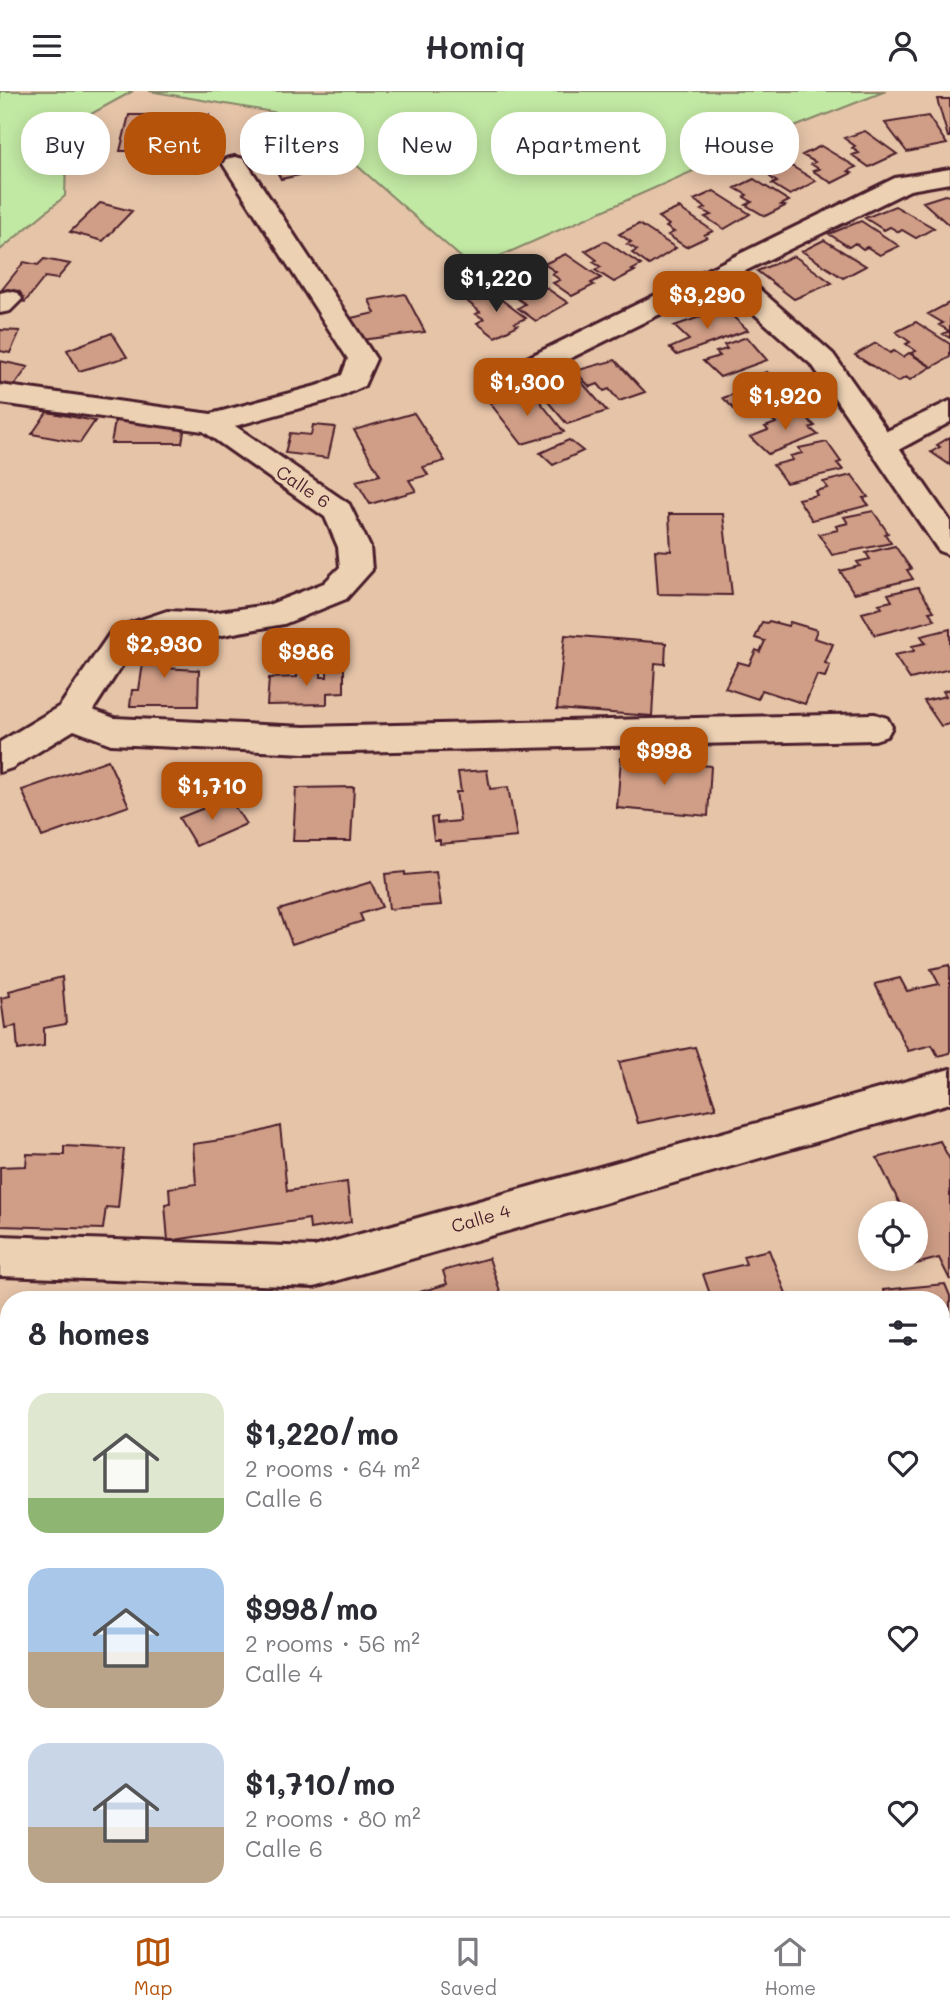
<!DOCTYPE html>
<meta charset="utf-8">
<style>
:root{--surface:#fff;--page:#f2f2f3;--text:#2b2b33;--muted:#7c7c81;--line:#e1e1e2;--accent:#b45309}
body{margin:0;font-family:Mali,sans-serif;background:var(--page);color:var(--text);height:100vh;display:flex;flex-direction:column;font-size:26px;white-space:nowrap}
*{box-sizing:border-box;margin:0}
p{font-size:23px;color:var(--muted)}
.icon{flex:none;width:38px;height:38px;fill:none;stroke:currentColor;stroke-width:2;stroke-linecap:round;stroke-linejoin:round}
.map{position:relative;flex:1;overflow:hidden}
.details{position:absolute;left:0px;top:1200px;width:950px;height:625px;display:flex;flex-direction:column;background:var(--surface);border-radius:28px 28px 0 0;box-shadow:0 4px 18px #0003}
.details>*{flex:none}
.guide{position:absolute;left:21px;top:21px;width:908px;height:63px;display:flex;gap:14px}
.controls{position:absolute;left:858px;top:1110px;display:grid;gap:14px}
.controls a{display:grid;place-items:center;width:70px;height:70px;border-radius:50%;background:var(--surface);box-shadow:0 4px 18px #0003;font-size:35px}
.price{position:absolute;translate:-50% -60px;padding:0 16px;border-radius:14px;background:var(--accent);color:#fff;font-size:23px;line-height:46px;filter:drop-shadow(0 2px 4px #0008)}
.price::after{content:'';position:absolute;left:50%;top:42px;width:21px;height:16px;margin-left:-10px;background:inherit;clip-path:polygon(0 0,100% 0,50% 100%)}
.price.active{background:#222;color:#fff}
ul{padding:0;list-style:none}
li{display:flex;align-items:center;gap:21px;height:175px;padding:0 28px}
li span{display:grid;place-items:center;flex:none;width:196px;height:140px;border-radius:21px;color:#555}
li>.icon{margin-inline-start:auto}
span .icon{width:84px;height:84px;fill:#fffc;stroke-width:1}
li b{font-size:30px}
h2{display:flex;justify-content:space-between;align-items:center;height:84px;padding:0 28px;font-size:30px}
.tag{padding:0 24px;border-radius:28px;background:var(--surface);box-shadow:0 4px 18px #0003;font-size:24px;line-height:63px}
.tag.active{background:var(--accent);color:#fff}
header{display:flex;justify-content:space-between;align-items:center;height:91px;padding:0 28px;background:var(--surface);font-size:32px;font-weight:600}
.menu{display:flex;justify-content:space-around;align-items:center;height:98px;border-top:2px solid var(--line);background:var(--surface);font-size:19px;color:var(--muted)}
.menu a{display:grid;justify-items:center;gap:4px}
.menu .active{color:var(--accent)}
.map>svg:first-child{display:block}
.green{fill:#c2e9a4;stroke:#868468;stroke-width:2}
.building{fill:#d09e87;stroke:#4a1f2b;stroke-width:2}
.lines{fill:none;stroke-linecap:round;stroke-linejoin:round}
.street-casing{stroke:#4a1f2b;stroke-width:6}
.street{fill:#ecd1b3;fill-rule:evenodd}
.labels{text-anchor:middle;stroke-width:7;stroke-linejoin:round;paint-order:stroke}
.street-label{font-size:18px;fill:#4a1f2b;stroke:#ecd1b3}
</style>
<header><svg class="icon" aria-label="menu" viewBox="0 0 24 24"><path d="M4 6h16M4 12h16M4 18h16"/></svg>Homiq<svg class="icon" aria-label="person" viewBox="0 0 24 24"><circle cx="12" cy="8" r="4"/><path d="M4 21q1-7 8-7t8 7"/></svg></header>
<div class="map">
<svg width="950" height="1825" viewBox="0 0 950 1825">
<rect width="100%" height="100%" fill="#e6c4a8"/>
<filter id="ink" filterUnits="userSpaceOnUse"><feTurbulence type="fractalNoise" baseFrequency=".0143" numOctaves="2"/><feDisplacementMap in="SourceGraphic" scale="14" xChannelSelector="R" yChannelSelector="G"/><feConvolveMatrix kernelMatrix="1 2 1 2 8 2 1 2 1" color-interpolation-filters="sRGB"/></filter>
<g filter="url(#ink)">
<path class="green" d="M0,0H133L67,36L65,105L0,159Z
M149,0H886L779,42L473,177L302,26Z"/>
<path class="building" d="M937,8H950V46H948Z
M129,24H209L203,60H120Z
M928,25L947,53L907,61L885,32Z
M865,40L897,63L869,76L852,64L859,62L852,57L855,55L844,47Z
M297,49L304,62L314,60L318,67L306,69L313,81L281,88L263,56Z
M821,55L856,76L848,80L852,82L832,92L813,80L819,78L811,73L815,71L802,64Z
M780,68L816,90L790,104L772,93L777,91L770,86L773,84L761,77Z
M754,88L789,110L781,114L785,115L765,125L746,114L752,111L744,106L747,104L735,97Z
M714,100L750,123L724,138L705,126L711,124L702,119L706,117L694,109Z
M945,104L950,105V135L923,111Z
M100,112L132,120L103,150L70,141Z
M895,115L934,137L916,147L902,139L899,141L890,136L884,139L865,127Z
M679,117L713,140L704,144L707,146L686,156L668,144L674,141L666,136L669,134L658,126Z
M861,130L899,155L880,164L867,156L863,158L855,152L849,156L829,143Z
M639,133L676,157L649,174L632,162L637,159L627,153L631,151L619,143Z
M824,149L866,175L843,187L802,160Z
M605,150L641,174L632,179L635,180L614,191L595,179L601,176L593,171L597,169L585,160Z
M566,163L601,187L591,192L594,194L572,205L553,192L560,189L552,183L556,181L544,173Z
M794,165L800,169L832,192L794,208L757,180Z
M44,168L70,173L57,188L45,186L25,211L0,206V201L24,171L38,174Z
M532,187L568,212L536,230L518,217L525,213L517,207L522,205L510,197Z
M491,201L526,227L515,232L518,234L495,246L477,232L484,228L476,223L480,221L468,211Z
M405,203L425,241L361,249L351,227L375,222L369,209Z
M949,212L950,213V247L943,243L949,240L939,234L943,232L928,223Z
M720,219L727,224L730,223L748,239L677,264L670,257L689,249L674,235Z
M916,231L950,253V266L932,276L911,262L916,260L906,253L910,251L896,241Z
M0,239L20,240L10,262L0,260Z
M112,242L127,266L79,280L67,259Z
M747,246L767,269L720,286L703,270L720,265L716,261L727,258L724,254Z
M876,252L890,262L894,260L903,266L909,262L931,276L910,289L906,286L898,291L855,264Z
M615,269L645,301L619,310L609,298L604,300L598,293L590,296L575,280Z
M0,270L28,276L14,295L0,292Z
M767,281L790,306L740,324L723,307L740,301L737,298L748,294L743,289Z
M578,287L607,320L567,333L537,298Z
M534,303L564,341L522,353L490,312L517,304L520,307Z
M796,317L815,335L810,337L818,344L768,363L750,346L768,339L765,336L776,332L770,327Z
M47,321L95,330L80,352L32,343Z
M414,322L445,370L423,376L428,384L409,389L416,400L370,413L356,390L380,384L354,339Z
M186,329L182,352H111L115,330Z
M313,334L335,336L328,367L285,362L290,342L311,344Z
M950,346V374L931,361L940,356L937,354Z
M569,349L583,360L553,374L540,362Z
M827,351L841,371L837,372L843,379L786,392L773,374L793,369L790,365L802,362L799,357Z
M852,384L868,406L863,407L869,414L812,429L798,408L817,404L815,400L828,397L823,391Z
M873,420L888,442L885,443L891,452L832,464L819,443L838,439L836,435L848,432L844,426Z
M669,423H723L732,504L658,503L655,459L671,460Z
M895,455L911,478L907,479L913,488L854,502L840,480L860,475L857,471L870,468L866,462Z
M918,496L934,520L929,521L935,529L875,544L862,522L882,517L879,513L892,510L888,503Z
M769,530L788,535L790,531L817,539L814,547L833,553L825,572L830,574L825,586L817,584L805,613L762,599L758,608L725,597L738,571L749,574L756,559L760,561L765,550L755,547L762,531L767,532Z
M950,538V578L910,588L894,564L914,560L912,555L926,552L921,545Z
M565,544L666,552L665,573L655,572L652,625L557,618Z
M147,546H168L163,577L199,579L198,615H130L132,599H139Z
M344,577V601L327,602V613L267,614L269,587L297,586V579L321,578V586H327V578Z
M950,598V633L941,635L924,610L946,605L943,600Z
M621,667L711,675L708,725L617,717Z
M108,669L129,715L42,746L22,699Z
M487,679L490,698L508,696L517,746L440,753V749H434L431,727L437,726V732L460,730L456,701H461L458,681Z
M354,696L351,750H293L296,697Z
M229,707L246,733L196,755L179,727Z
M405,781V784L436,781L441,814L389,818L385,783Z
M371,791L382,816L360,823L363,830L292,853L279,819Z
M950,874V962L938,965L932,954L908,960L875,893L900,887L907,900L939,893L931,878Z
M62,886L66,933L44,937V955L18,959L16,935L5,937L1,907L10,905L9,900Z
M695,956L716,1017L638,1032L619,971Z
M280,1035L287,1100L347,1091L351,1131L310,1138L309,1128L168,1150L165,1113L170,1112L169,1097L196,1093L193,1053L241,1046Z
M940,1050L950,1069V1189L939,1167L912,1174L908,1167H915V1122H900L904,1121L877,1067Z
M64,1055L124,1058L118,1117L106,1116L103,1138L0,1135V1076L26,1075L27,1063L64,1064Z
M769,1159L787,1205L771,1209H712L703,1183L746,1173L743,1165Z
M489,1167L503,1209H422L420,1201L447,1193L443,1180Z
M945,1193L950,1205V1249L942,1250V1209H885L883,1199Z
M950,1257V1311H942V1258Z
M942,1325H950V1403H942Z"/>
<g class="lines">
<g class="street-casing">
<path id="street" d="M235,66L244,68L376,268L364,295L340,306L235,335L349,413L370,456L372,479L346,508L284,533L212,546L169,543L135,554L93,619L114,627L305,636L875,623L887,627L892,636L887,645L875,649L305,662L111,653L74,639L12,677L0,681V651L60,615L113,538L167,520L212,522L268,514L324,492L340,476L338,456L325,426L203,340L0,312V294L211,323L320,294L342,284L348,268L223,73L226,68Z
M950,78V92L910,99L741,182L833,263L887,340L950,310V331L900,358L950,430V464L939,460L813,275L721,193L508,298L498,301L488,298L484,292L488,286L895,87Z
M8,200L18,202L22,208L10,220L0,222V202Z
M950,978V1012L314,1196L0,1185V1145L314,1156Z"/>
</g>
<use href="#street" class="street"/>
</g>
</g>
<g class="labels">
<g class="street-label">
<text transform="translate(303 396) rotate(34)" y="6">Calle 6</text>
<text transform="translate(481 1128) rotate(-16)" y="6">Calle 4</text>
</g>
</g>
</svg>
<div class="controls">
<a><svg class="icon" aria-label="locate" viewBox="0 0 24 24"><circle cx="12" cy="12" r="6"/><path d="M12 2v4M12 18v4M2 12h4M18 12h4"/></svg></a>
</div>
<b class="price active" style="left:496px;top:223px">$1,220</b>
<b class="price" style="left:707px;top:240px">$3,290</b>
<b class="price" style="left:527px;top:327px">$1,300</b>
<b class="price" style="left:785px;top:341px">$1,920</b>
<b class="price" style="left:164px;top:589px">$2,930</b>
<b class="price" style="left:306px;top:597px">$986</b>
<b class="price" style="left:664px;top:696px">$998</b>
<b class="price" style="left:212px;top:731px">$1,710</b>
<div class="guide">
<a class="tag">Buy</a>
<a class="tag active">Rent</a>
<a class="tag">Filters</a>
<a class="tag">New</a>
<a class="tag">Apartment</a>
<a class="tag">House</a>
</div>
<section class="details">
<h2>8 homes<svg class="icon" aria-label="filters" viewBox="0 0 24 24"><path d="M4 7h16M4 17h16"/><circle cx="9" cy="7" r="2"/><circle cx="15" cy="17" r="2"/></svg></h2>
<ul>
<li><span style="background:linear-gradient(#dfe7d0 75%,#8fb573 0)"><svg class="icon" aria-label="home" viewBox="0 0 24 24"><path d="M3 11l9-7 9 7M6 9v11h12V9"/></svg></span><div><b>$1,220/mo</b><p>2 rooms · 64 m²</p><p>Calle 6</p></div><svg class="icon" aria-label="heart" viewBox="0 0 24 24"><path d="M12 20l-8-8c-3-5 5-10 8-4 3-6 11-1 8 4z"/></svg></li>
<li><span style="background:linear-gradient(#a9c7e8 60%,#b9a48a 0)"><svg class="icon" aria-label="home" viewBox="0 0 24 24"><path d="M3 11l9-7 9 7M6 9v11h12V9"/></svg></span><div><b>$998/mo</b><p>2 rooms · 56 m²</p><p>Calle 4</p></div><svg class="icon" aria-label="heart" viewBox="0 0 24 24"><path d="M12 20l-8-8c-3-5 5-10 8-4 3-6 11-1 8 4z"/></svg></li>
<li><span style="background:linear-gradient(#c9d6e8 60%,#b9a48a 0)"><svg class="icon" aria-label="home" viewBox="0 0 24 24"><path d="M3 11l9-7 9 7M6 9v11h12V9"/></svg></span><div><b>$1,710/mo</b><p>2 rooms · 80 m²</p><p>Calle 6</p></div><svg class="icon" aria-label="heart" viewBox="0 0 24 24"><path d="M12 20l-8-8c-3-5 5-10 8-4 3-6 11-1 8 4z"/></svg></li>
</ul>
</section>
</div>
<nav class="menu">
<a class="active"><svg class="icon" aria-label="map" viewBox="0 0 24 24"><path d="M3 6l6-2 6 2 6-2v14l-6 2-6-2-6 2zM9 4v14M15 6v14"/></svg>Map</a>
<a><svg class="icon" aria-label="saved" viewBox="0 0 24 24"><path d="M7 4h10v16l-5-4-5 4z"/></svg>Saved</a>
<a><svg class="icon" aria-label="home" viewBox="0 0 24 24"><path d="M3 11l9-7 9 7M6 9v11h12V9"/></svg>Home</a>
</nav>
